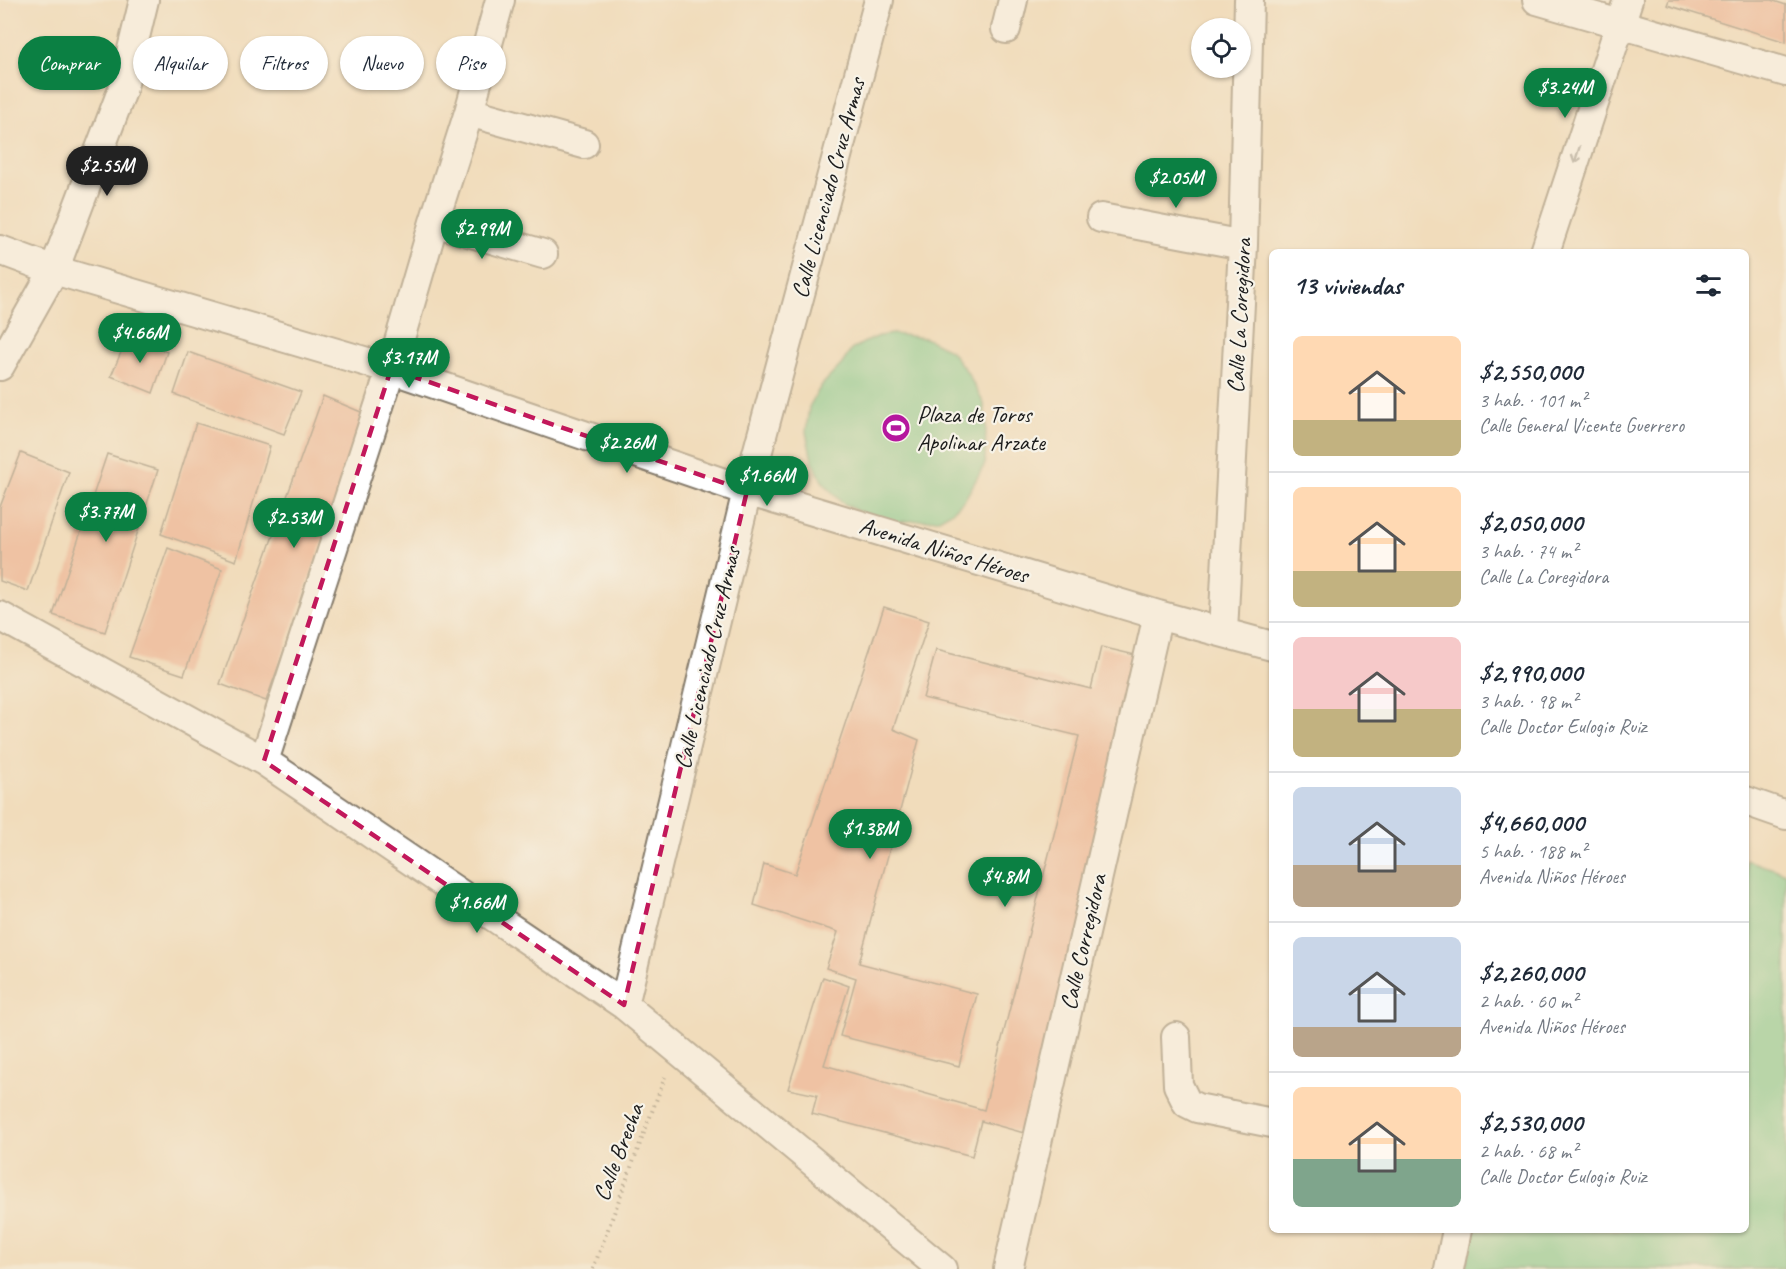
<!DOCTYPE html>
<html lang="es">
<meta charset="utf-8">
<style>
:root{--surface:#fff;--page:#f2f2f3;--text:#1f2937;--muted:#747a83;--line:#e0e1e3;--accent:#0b8043}
body{margin:0;font-family:Caveat,sans-serif;background:var(--page);color:var(--text);height:100vh;display:flex;flex-direction:column;font-size:22px;white-space:nowrap}
*{box-sizing:border-box;margin:0}
p{font-size:20px;color:var(--muted)}
.icon{flex:none;width:33px;height:33px;fill:none;stroke:currentColor;stroke-width:2;stroke-linecap:round;stroke-linejoin:round}
.map{position:relative;flex:1;overflow:hidden}
.side{position:absolute;left:1269px;top:249px;width:480px;height:984px;display:flex;flex-direction:column;background:var(--surface);border-radius:9px;box-shadow:0 2px 4px #0004}
.side>*{flex:none}
.top-card{position:absolute;left:18px;top:36px;width:570px;height:54px;display:flex;gap:12px}
.controls{position:absolute;left:1191px;top:18px;display:grid;gap:12px}
.controls a{display:grid;place-items:center;width:60px;height:60px;border-radius:50%;background:var(--surface);box-shadow:0 2px 4px #0004;font-size:30px}
.price{position:absolute;translate:-50% -51px;padding:0 14px;border-radius:21px;background:var(--accent);color:#fff;font-size:20px;line-height:39px;filter:drop-shadow(0 2px 3px #0008)}
.price::after{content:'';position:absolute;left:50%;top:36px;width:18px;height:14px;margin-left:-9px;background:inherit;clip-path:polygon(0 0,100% 0,50% 100%)}
.price.selected{background:#222;color:#fff}
ul{padding:0;list-style:none}
li{display:flex;align-items:center;gap:18px;height:150px;padding:0 24px}
li+li{border-top:2px solid var(--line)}
li span{display:grid;place-items:center;flex:none;width:168px;height:120px;border-radius:9px;color:#555}
li>.icon{margin-inline-start:auto}
span .icon{width:72px;height:72px;fill:#fffc;stroke-width:1}
li b{font-size:26px}
h2{display:flex;justify-content:space-between;align-items:center;height:72px;padding:0 24px;font-size:26px}
.chip{padding:0 21px;border-radius:27px;background:var(--surface);box-shadow:0 2px 4px #0004;font-size:21px;line-height:54px}
.chip.selected{background:var(--accent);color:#fff}
.map>svg:first-child{display:block}
.green{fill:#75cc91;stroke:#487456;stroke-width:1.5}
.building{fill:#eda385}
.lines{fill:none;stroke-linecap:round;stroke-linejoin:round}
.minor-casing{stroke:#867c6c;stroke-width:32}
.path{stroke:#867c6c;stroke-width:4;stroke-dasharray:1.5 4.5;stroke-linecap:butt}
.minor{stroke:#fff;stroke-width:28}
.oneway{stroke:#999}
.marked{fill:none;stroke:#c2185b;stroke-width:4.5;stroke-dasharray:12 8;stroke-linejoin:round}
.labels{text-anchor:middle;stroke-width:4.5;stroke-linejoin:round;paint-order:stroke}
.street-label{font-size:24px;fill:#1c1c1c;stroke:#f7f3e8}
.poi-label{font-size:24px;fill:#1c1c1c;stroke:#f7f3e8;text-anchor:start}
</style>
<div class="map">
<svg width="1786" height="1269" viewBox="0 0 1786 1269">
<rect width="100%" height="100%" fill="#f7f3e8"/>
<filter id="ink" filterUnits="userSpaceOnUse"><feTurbulence type="fractalNoise" baseFrequency=".0167" numOctaves="2"/><feDisplacementMap in="SourceGraphic" scale="12" xChannelSelector="R" yChannelSelector="G"/><feConvolveMatrix kernelMatrix="1 2 1 2 8 2 1 2 1" color-interpolation-filters="sRGB"/></filter>
<filter id="wash" filterUnits="userSpaceOnUse"><feTurbulence type="fractalNoise" baseFrequency=".008" numOctaves="4" result="noise"/><feDisplacementMap in="SourceGraphic" scale="24" xChannelSelector="R" yChannelSelector="G"/><feGaussianBlur stdDeviation="1.35" result="paint"/><feColorMatrix in="noise" values="0 0 0 0 0 0 0 0 0 0 0 0 0 0 0 0 0 1.4 0 .05"/><feComposite in="paint" operator="in"/></filter>
<g filter="url(#wash)">
<rect width="100%" height="100%" fill="#f1dcbb"/>
<path class="green" d="M893,334L925,338L950,350L967,372L984,404L986,423L985,464L965,499L953,511L939,519L896,522L857,511L841,502L822,481L812,460L806,432L809,407L821,386L842,364L851,350L863,343L879,336Z
M1746,860L1786,873V1269H1465L1473,1230H1746Z"/>
<g id="blocks">
<path class="building" d="M1669,0H1771L1786,5V42L1667,5Z
M128,336L167,352L153,393L111,376Z
M188,352L301,392L284,434L174,394Z
M323,396L368,415L266,701L220,684Z
M196,423L270,446L236,561L161,534Z
M21,453L69,472L28,591L0,581V507Z
M107,454L158,470L105,632L53,615Z
M168,548L222,569L184,675L129,657Z
M884,607L929,621L893,729L919,740L859,963L977,994L959,1066L840,1036L856,978L826,968L838,932L754,905L764,864L795,874Z
M1101,647L1148,658L1031,1135L981,1121L972,1156L812,1114L817,1095L788,1089L823,977L849,986L824,1065L984,1110L1079,736L923,698L936,650L1091,689Z"/>
</g>
</g>
<g filter="url(#ink)">
<use href="#blocks" fill-opacity="0" stroke="#867c6c" stroke-width="1.5"/>
<g class="lines">
<g class="minor-casing">
<path id="minor" d="M1537,0L1786,72
M1006,29L1013,0
M469,112L584,144
M1101,218L1243,245
M434,222L543,254
M0,250L54,270L391,369L747,491L1158,615L1272,646
M1545,252L1628,0
M0,366L54,270L122,91L144,0
M0,616L264,761L624,1005L942,1269
M1223,632L1243,245L1249,0
M264,761L391,369L434,222L469,112L500,0
M1746,801L1786,815
M624,1005L747,491L879,0
M1176,1037L1178,1085L1187,1103L1197,1108L1272,1123
M1008,1269L1158,615
M1449,1269L1457,1230"/>
</g>
<path class="path" d="M593,1269L665,1077"/>
<use href="#minor" class="minor"/>
</g>
<defs><path id="oneway-shaft" d="M-6 0H5M1.5-3L5.5 0L1.5 3" fill="none" stroke-width="1.6" stroke-linecap="round" stroke-linejoin="round" transform="scale(1.5)"/></defs>
<use class="oneway" href="#oneway-shaft" transform="translate(1577 155) rotate(108)"/>
</g>
<path d="M0 0H1786V1269H0ZM391,369L747,491L624,1005L264,761Z" fill="#f1dcbb" fill-opacity=".55" fill-rule="evenodd"/>
<path class="marked" d="M391,369L747,491L624,1005L264,761Z"/>
<defs>
<g id="stadium-disc" transform="scale(1.5)"><circle r="9.5" fill="#b5179e" stroke="#f7f3e8"/><path d="M0-5a6.5 5 0 1 0 0 10a6.5 5 0 1 0 0-10ZM-3.5-1.8h7v3.6h-7Z" fill="#fff"/></g>
</defs>
<g fill-rule="evenodd">
<use href="#stadium-disc" x="896" y="428"/>
</g>
<g class="labels">
<g class="street-label">
<text transform="translate(828 188) rotate(-75)" y="8">Calle Licenciado Cruz Armas</text>
<text transform="translate(1239 316) rotate(-87)" y="8">Calle La Coregidora</text>
<text transform="translate(944 550) rotate(17)" y="8">Avenida Niños Héroes</text>
<text transform="translate(707 658) rotate(-77)" y="8">Calle Licenciado Cruz Armas</text>
<text transform="translate(1083 942) rotate(-77)" y="8">Calle Corregidora</text>
<text transform="translate(618 1152) rotate(-69)" y="8">Calle Brecha</text>
</g>
<g class="poi-label">
<text x="917" y="422">Plaza de Toros<tspan x="917" dy="28">Apolinar Arzate</tspan></text>
</g>
</g>
</svg>
<div class="controls">
<a><svg class="icon" aria-label="locate" viewBox="0 0 24 24"><circle cx="12" cy="12" r="6"/><path d="M12 2v4M12 18v4M2 12h4M18 12h4"/></svg></a>
</div>
<b class="price" style="left:1565px;top:119px">$3.24M</b>
<b class="price selected" style="left:107px;top:197px">$2.55M</b>
<b class="price" style="left:1176px;top:209px">$2.05M</b>
<b class="price" style="left:482px;top:260px">$2.99M</b>
<b class="price" style="left:140px;top:364px">$4.66M</b>
<b class="price" style="left:409px;top:389px">$3.17M</b>
<b class="price" style="left:627px;top:474px">$2.26M</b>
<b class="price" style="left:767px;top:507px">$1.66M</b>
<b class="price" style="left:106px;top:543px">$3.77M</b>
<b class="price" style="left:294px;top:549px">$2.53M</b>
<b class="price" style="left:870px;top:860px">$1.38M</b>
<b class="price" style="left:1005px;top:908px">$4.8M</b>
<b class="price" style="left:477px;top:934px">$1.66M</b>
<div class="top-card">
<a class="chip selected">Comprar</a>
<a class="chip">Alquilar</a>
<a class="chip">Filtros</a>
<a class="chip">Nuevo</a>
<a class="chip">Piso</a>
</div>
<section class="side">
<h2>13 viviendas<svg class="icon" aria-label="filters" viewBox="0 0 24 24"><path d="M4 7h16M4 17h16"/><circle cx="9" cy="7" r="2"/><circle cx="15" cy="17" r="2"/></svg></h2>
<ul>
<li><span style="background:linear-gradient(#ffd9b3 70%,#c2b280 0)"><svg class="icon" aria-label="home" viewBox="0 0 24 24"><path d="M3 11l9-7 9 7M6 9v11h12V9"/></svg></span><div><b>$2,550,000</b><p>3 hab. · 101 m²</p><p>Calle General Vicente Guerrero</p></div></li>
<li><span style="background:linear-gradient(#ffd9b3 70%,#c2b280 0)"><svg class="icon" aria-label="home" viewBox="0 0 24 24"><path d="M3 11l9-7 9 7M6 9v11h12V9"/></svg></span><div><b>$2,050,000</b><p>3 hab. · 74 m²</p><p>Calle La Coregidora</p></div></li>
<li><span style="background:linear-gradient(#f6c9c9 60%,#c2b280 0)"><svg class="icon" aria-label="home" viewBox="0 0 24 24"><path d="M3 11l9-7 9 7M6 9v11h12V9"/></svg></span><div><b>$2,990,000</b><p>3 hab. · 98 m²</p><p>Calle Doctor Eulogio Ruiz</p></div></li>
<li><span style="background:linear-gradient(#c9d6e8 65%,#b9a48a 0)"><svg class="icon" aria-label="home" viewBox="0 0 24 24"><path d="M3 11l9-7 9 7M6 9v11h12V9"/></svg></span><div><b>$4,660,000</b><p>5 hab. · 188 m²</p><p>Avenida Niños Héroes</p></div></li>
<li><span style="background:linear-gradient(#c9d6e8 75%,#b9a48a 0)"><svg class="icon" aria-label="home" viewBox="0 0 24 24"><path d="M3 11l9-7 9 7M6 9v11h12V9"/></svg></span><div><b>$2,260,000</b><p>2 hab. · 60 m²</p><p>Avenida Niños Héroes</p></div></li>
<li><span style="background:linear-gradient(#ffd9b3 60%,#7fa58c 0)"><svg class="icon" aria-label="home" viewBox="0 0 24 24"><path d="M3 11l9-7 9 7M6 9v11h12V9"/></svg></span><div><b>$2,530,000</b><p>2 hab. · 68 m²</p><p>Calle Doctor Eulogio Ruiz</p></div></li>
</ul>
</section>
</div>
